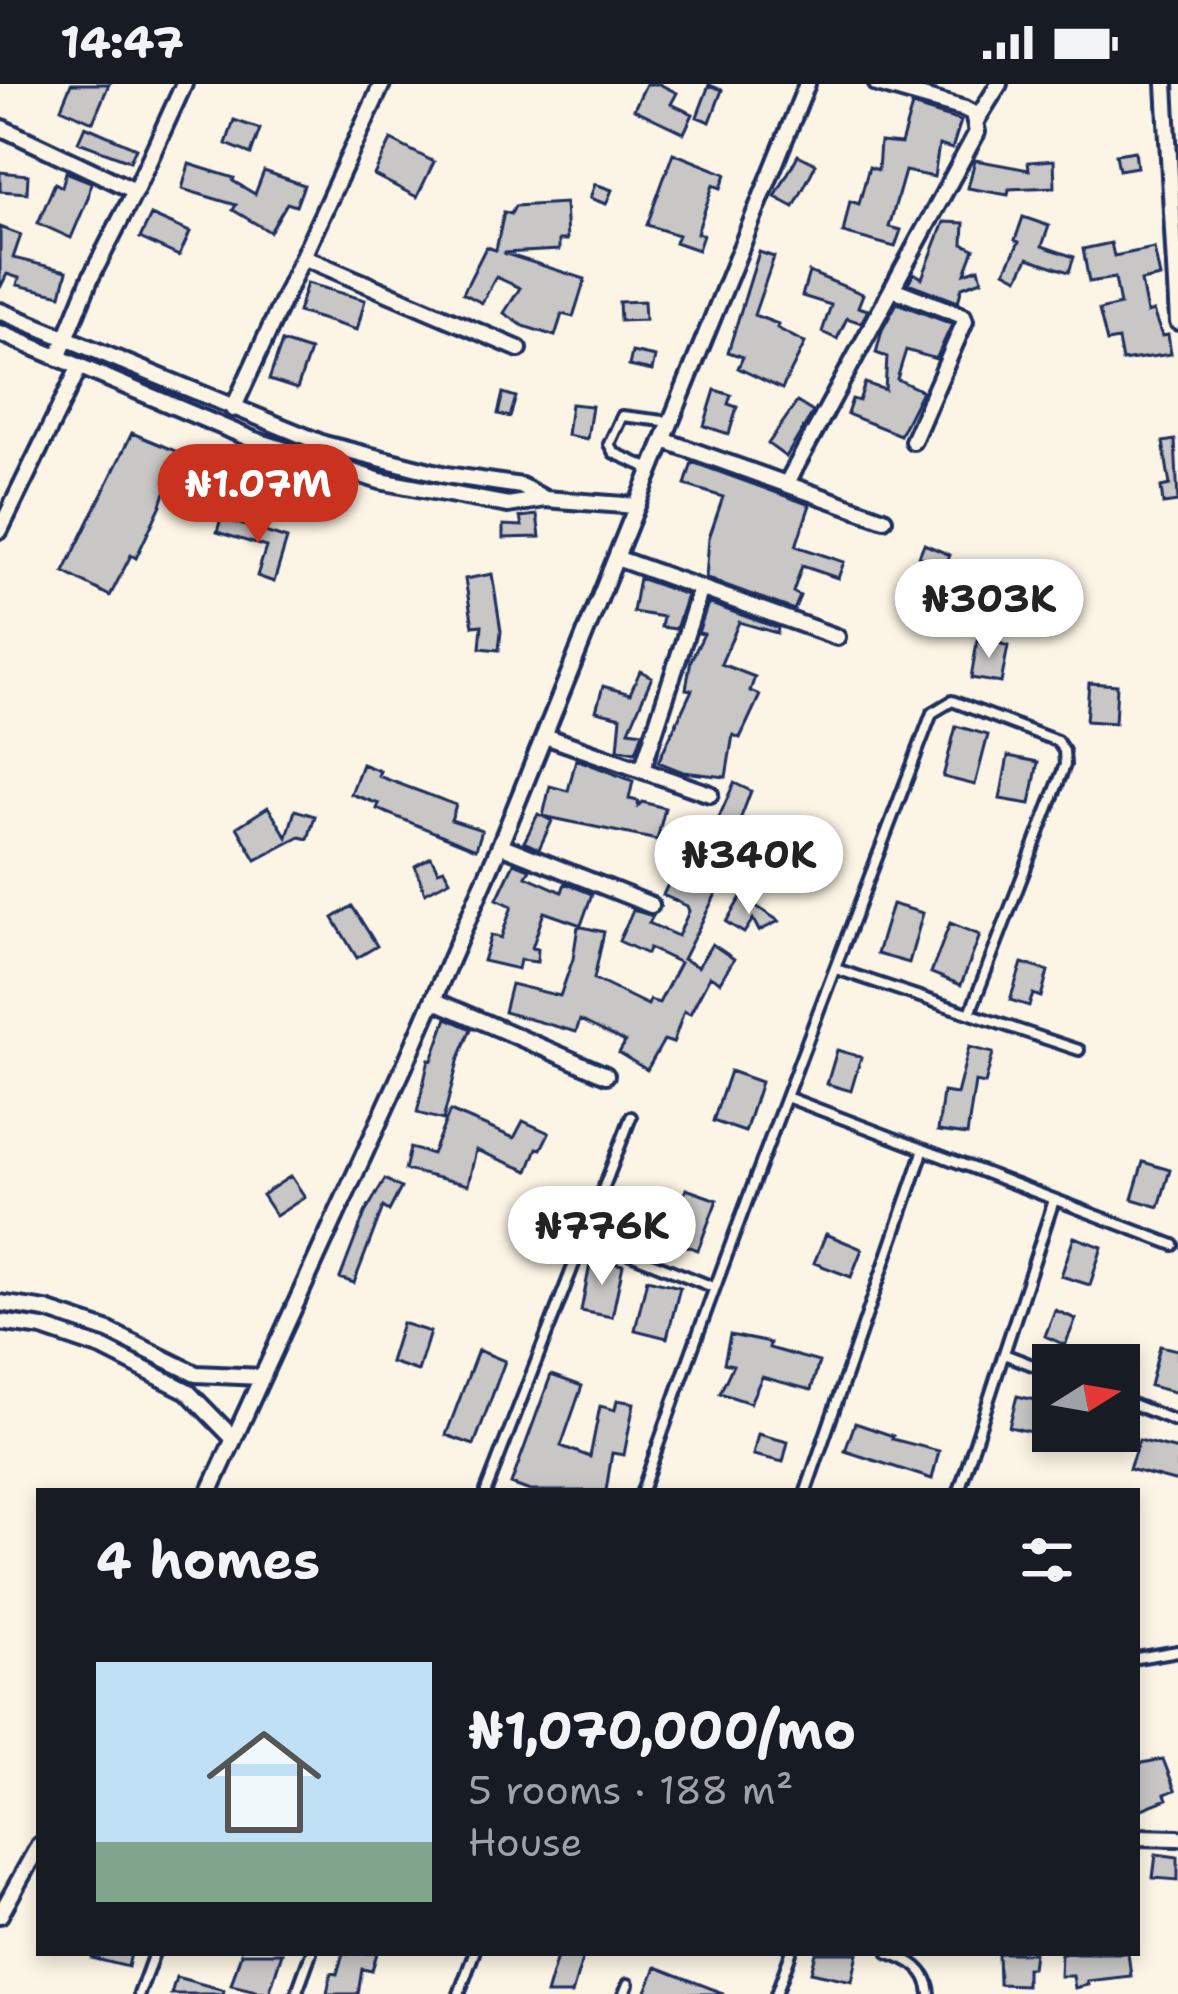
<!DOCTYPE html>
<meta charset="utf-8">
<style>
:root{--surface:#171b24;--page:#242831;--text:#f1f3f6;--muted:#9ea1a6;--line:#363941;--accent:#c8321e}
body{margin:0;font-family:"Shantell Sans",sans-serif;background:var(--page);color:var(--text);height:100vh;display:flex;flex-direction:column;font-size:45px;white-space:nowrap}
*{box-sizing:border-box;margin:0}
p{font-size:39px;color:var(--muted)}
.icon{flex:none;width:66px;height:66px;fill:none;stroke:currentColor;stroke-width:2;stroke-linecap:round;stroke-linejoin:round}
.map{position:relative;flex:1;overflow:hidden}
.details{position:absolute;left:36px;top:1404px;width:1104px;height:468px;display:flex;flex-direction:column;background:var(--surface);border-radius:0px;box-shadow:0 6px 18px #0003}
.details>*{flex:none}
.needle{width:78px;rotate:79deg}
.tools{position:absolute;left:1032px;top:1260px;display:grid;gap:24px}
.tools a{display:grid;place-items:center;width:108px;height:108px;border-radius:0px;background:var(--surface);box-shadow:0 6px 18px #0003;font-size:60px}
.price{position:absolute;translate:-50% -102px;padding:0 27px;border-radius:42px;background:#fff;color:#222;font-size:39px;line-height:78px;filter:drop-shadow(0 3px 6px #0008)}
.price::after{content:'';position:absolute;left:50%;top:72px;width:36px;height:27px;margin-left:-18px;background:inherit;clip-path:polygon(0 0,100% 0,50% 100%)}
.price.selected{background:var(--accent);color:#fff}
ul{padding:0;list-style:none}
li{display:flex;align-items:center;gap:36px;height:300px;padding:0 60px}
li+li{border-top:3px solid var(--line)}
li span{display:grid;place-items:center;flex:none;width:336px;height:240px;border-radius:0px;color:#555}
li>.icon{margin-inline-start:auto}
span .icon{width:144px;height:144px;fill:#fffc;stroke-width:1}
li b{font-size:51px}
h2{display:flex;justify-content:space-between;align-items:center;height:144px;padding:0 60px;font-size:51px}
.status{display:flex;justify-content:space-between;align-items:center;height:84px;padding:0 60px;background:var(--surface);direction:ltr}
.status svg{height:33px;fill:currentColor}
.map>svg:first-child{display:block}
.building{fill:#c8c7c6;stroke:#1b2f5e;stroke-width:3}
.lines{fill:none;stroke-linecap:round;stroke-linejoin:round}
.lane-casing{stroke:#1b2f5e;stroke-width:16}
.street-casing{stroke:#1b2f5e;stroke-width:22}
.lane{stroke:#fcf5e5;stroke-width:8}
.street{stroke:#fcf5e5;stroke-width:14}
</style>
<div class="status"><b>14:47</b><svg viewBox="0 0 49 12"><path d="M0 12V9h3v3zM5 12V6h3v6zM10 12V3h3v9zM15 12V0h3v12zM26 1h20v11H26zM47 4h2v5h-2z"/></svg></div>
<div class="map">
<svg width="1178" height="1910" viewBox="0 0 1178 1910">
<rect width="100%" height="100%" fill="#fcf5e5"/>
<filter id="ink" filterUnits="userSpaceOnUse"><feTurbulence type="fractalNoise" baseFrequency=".00833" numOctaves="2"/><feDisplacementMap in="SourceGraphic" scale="24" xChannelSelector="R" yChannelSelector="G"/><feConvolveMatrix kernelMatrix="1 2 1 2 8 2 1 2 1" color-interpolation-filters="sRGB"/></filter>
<g filter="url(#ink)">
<path class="building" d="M71,0H109L93,38L61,24Z
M646,0H659L677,9L671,20L693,30L684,49L634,25Z
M709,1L722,6L710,38L697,33Z
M912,22L961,37L952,65L939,61L934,93L905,87L889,143L901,146L895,163L843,149L850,117L859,120L869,83L878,86L880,58L901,60Z
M234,36L260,45L251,70L226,60Z
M85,42L136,64L130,77L78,58Z
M391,56L434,78L417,113L374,91Z
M1135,67L1137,83L1119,86L1116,70Z
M673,69L726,90L721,104L713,101L697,149L703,151L698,166L675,158L678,151L647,141Z
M798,71L816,80L794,123L775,113Z
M975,76L1029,86L1028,78L1054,76L1055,103L1009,105L1008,111L968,104Z
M189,80L234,94L233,97L255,110L264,87L304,101L296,122L287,119L270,148L233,126L236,121L182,105Z
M0,88L28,91L27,109L0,107Z
M66,88L91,98L88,114L71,154L38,139L55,99L62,103Z
M595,100L612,106L606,120L590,114Z
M565,119L567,156H559V166L503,169L585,195L573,233L562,230L555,252L523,242L504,229L520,204L496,193L482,219L463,209L486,163L496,166L504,128L511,130L515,122Z
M151,131L190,148L179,172L140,154Z
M1023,133L1049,142L1042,162L1074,173L1069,188L1028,174L1018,194L1005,187L1019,158L1015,156Z
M944,138L964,139L963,160L974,165L965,189L979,184L982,196L962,203L958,218L908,199L914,189L922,194Z
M0,143L21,151L13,174L67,187L61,211L17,201L19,194L7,190L0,204Z
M1111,159L1114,172L1154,164L1160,193L1141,197L1147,229L1153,227L1162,252L1168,251L1171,270L1122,277L1118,256L1107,258L1099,226L1120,221L1115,194L1089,198L1083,165Z
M759,168L774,173L754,231L778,240L777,244L805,259L782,305L738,284L743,273L728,268Z
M809,188L863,210L858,223L868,226L861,239L847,234L837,255L822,248L831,221L802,212Z
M307,199L365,216L357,246L298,228Z
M644,217L645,236L620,237L619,218Z
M897,219L952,240L936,275L906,266L897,295L922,307L900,351L847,330L852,315L859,317L865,299L885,306L887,273L876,269L882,246Z
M282,258L310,267L297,305L269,296Z
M632,268L655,273L652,287L629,282Z
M715,306L731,311L728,320L737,323L729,350L704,342Z
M503,309L516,313L510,333L498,330Z
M797,318L813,328L786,373L768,360Z
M571,320L592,322L587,355L567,351Z
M132,349L178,368L161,421L136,474L131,471L110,512L64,488Z
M1175,356L1178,418L1163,420L1161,403L1170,401L1163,358Z
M692,378L810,421L796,462L844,478L838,494L802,482L793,508L800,512L794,526L706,494L709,454L723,413L685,401Z
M537,431L540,453L503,454V441L522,442L520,433Z
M221,434L287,455L274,498L257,492L266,463L217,448Z
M924,460L950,471L945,483L919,472Z
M492,490L501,547L499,566L480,564L482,541L473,542L465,495Z
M639,494L687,511L676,545L661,543L663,533L633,528Z
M708,519L778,544L777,549L739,538L721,580L755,593L750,607L760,611L740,654L733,651L726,693L683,688L658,678L692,606L686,605L691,576L704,550L698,549Z
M978,552L1008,562L1001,599L971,594Z
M640,587L652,593L629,646L643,648L636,668L618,665L621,633L596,627L603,602L630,610Z
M1089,599L1117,601L1115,639L1086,637Z
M956,642L988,651L975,701L943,693Z
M1008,672L1038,678L1030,720L1000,715Z
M576,675L633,697L629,715L638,717V722L642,718L665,724L657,756L543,732L550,702L568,707Z
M362,680L380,687L378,692L456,721L451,736L482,746L476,765L377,725L379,720L351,710Z
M734,699L751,707L735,749L716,740Z
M268,723L287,753L295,726L315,732L308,755L300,753L256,776L237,743Z
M538,730L552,737L539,765L524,758Z
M778,734L791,736L786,764L774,762Z
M431,773L438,787L444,785L450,796L425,809L415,782Z
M514,779L530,785L526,792L562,808L565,799L592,810L581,841L544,828L532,864L538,865L537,878L520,876L518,885L483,877L491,851L501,854L512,822L497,815Z
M675,785L700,796L704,789L722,798L683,875L698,883L712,860L734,875L720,898L710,892L690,930L684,927L673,959L664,956L647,986L619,969L625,958L580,936L576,948L504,928L511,900L560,912L573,875L578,842L604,848L594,895L648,921L650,916L659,919L680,879L649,864L647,870L619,857L633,826L653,832L649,839L678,852L689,827L687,822L663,811Z
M741,813H742L779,837L759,847L753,835L744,849L726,838Z
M892,820L923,829L909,879L877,870Z
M352,822L377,862L357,874L333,834Z
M950,839L980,851L961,901L931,889Z
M1022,879L1048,887L1041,913L1033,910L1029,922L1010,916Z
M447,934L471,945L459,974L443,1036L417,1029L429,975L432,976Z
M969,963L993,969L985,1000L975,998L967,1051L938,1047L943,1008L957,1010Z
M837,966L861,973L851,1007L827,1000Z
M730,987L761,998L745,1048L713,1037Z
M450,1027L514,1054L523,1037L549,1049L541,1065L537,1064L528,1087L476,1066L468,1101L405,1086L410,1064L432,1070Z
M1143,1078L1170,1086L1159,1123L1132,1115Z
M291,1092L305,1113L276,1132L262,1111Z
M385,1095L401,1104L389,1127L383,1123L354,1199L340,1194L365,1129Z
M686,1105L717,1116L698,1166L668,1155Z
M826,1150L862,1165L851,1193L814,1179Z
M1074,1153L1102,1163L1090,1201L1061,1192Z
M591,1175L623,1181L612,1233L581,1227Z
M647,1195L680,1203L667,1254L635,1246Z
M1055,1226L1076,1235L1065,1261L1045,1252Z
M402,1239L430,1248L418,1287L390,1278Z
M730,1251L770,1259L769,1264L819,1278L811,1306L762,1293L750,1319L720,1309L733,1281L724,1279Z
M1160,1262L1178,1266V1309L1150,1302Z
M478,1266L505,1277L474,1361L446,1351Z
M551,1291L582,1302L561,1362L590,1373L600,1322L615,1326L617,1316L634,1319L624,1371L612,1369L606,1407H530L511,1400Z
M1017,1312L1053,1320V1353L1009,1343Z
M855,1339L893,1352L892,1355L939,1367L932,1395L845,1367Z
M758,1350L788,1358L783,1378L753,1371Z
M1139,1356L1178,1366V1398L1129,1385Z
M1163,1675L1175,1706L1165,1710L1167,1715L1137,1727V1680Z
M1156,1770L1178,1773V1796L1153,1794Z
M92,1869H131L128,1883L92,1874Z
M241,1869H282L269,1910L231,1901Z
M343,1869H377L372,1887L362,1885L358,1910H327L331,1889L337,1890Z
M558,1869H584L572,1910H546Z
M816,1869H858L852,1897L811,1888Z
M998,1869H1034L1032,1884H1026V1901L999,1900Z
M1061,1869H1128L1131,1892L1087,1897L1088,1901L1075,1904L1073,1892H1060Z
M656,1883L723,1909V1910H645Z
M176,1893L224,1906L223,1910H171Z"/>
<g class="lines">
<g class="lane-casing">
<path id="lane" d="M653,386L614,369L609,360L622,332L672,338
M836,885L1079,966
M789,1014L1174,1161
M583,1151L713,1203
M1004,1270L1053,1289
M1119,1315L1178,1338
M486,1407L631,1033
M642,1407C733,1146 834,888 932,629L952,617L1057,657L1064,667L1065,681L970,929
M806,1407L923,1068
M959,1407L1054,1116
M1137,1574L1178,1567
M889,1869C910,1876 928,1885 930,1910
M139,1910L154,1869
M296,1910L311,1869
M459,1910L474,1869
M624,1910L628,1900
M776,1910L791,1869"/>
</g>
<g class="street-casing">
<path id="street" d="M1165,0L1178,238
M976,37L999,0
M0,43L135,107L90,195L58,274
M135,107L184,0
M303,173L519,265
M893,205L963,232L965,237L913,357
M0,227L324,360L446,391L521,402L545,415
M0,249L254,356L380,397L508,421L545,415L637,422
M233,325L382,0
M666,357L884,435
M788,397L977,48L973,29L965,25L877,0
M0,446L79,284
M619,475L837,553
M545,652L710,710
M642,686L701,504
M500,761L651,821
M433,916L606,991
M0,1219L46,1226L109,1247L196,1290L262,1293
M0,1238L43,1244L102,1264L187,1307L234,1355
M210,1407L404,983L500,761L807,0
M1137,1753L1178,1754
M0,1831L39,1761"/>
</g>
<use href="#lane" class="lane"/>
<use href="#street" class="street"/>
</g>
</g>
</svg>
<div class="tools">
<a><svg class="needle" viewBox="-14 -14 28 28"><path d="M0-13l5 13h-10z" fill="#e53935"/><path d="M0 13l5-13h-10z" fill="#9ea1a6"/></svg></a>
</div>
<b class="price selected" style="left:258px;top:462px">₦1.07M</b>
<b class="price" style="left:989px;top:577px">₦303K</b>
<b class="price" style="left:749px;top:833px">₦340K</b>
<b class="price" style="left:602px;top:1204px">₦776K</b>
<section class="details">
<h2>4 homes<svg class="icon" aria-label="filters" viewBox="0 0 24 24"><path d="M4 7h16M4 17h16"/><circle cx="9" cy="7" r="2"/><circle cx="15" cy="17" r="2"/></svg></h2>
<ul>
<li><span style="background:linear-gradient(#bfe0f5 75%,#7fa58c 0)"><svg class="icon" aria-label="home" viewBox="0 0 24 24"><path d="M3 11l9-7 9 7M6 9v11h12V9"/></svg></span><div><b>₦1,070,000/mo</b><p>5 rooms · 188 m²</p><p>House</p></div></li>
</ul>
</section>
</div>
